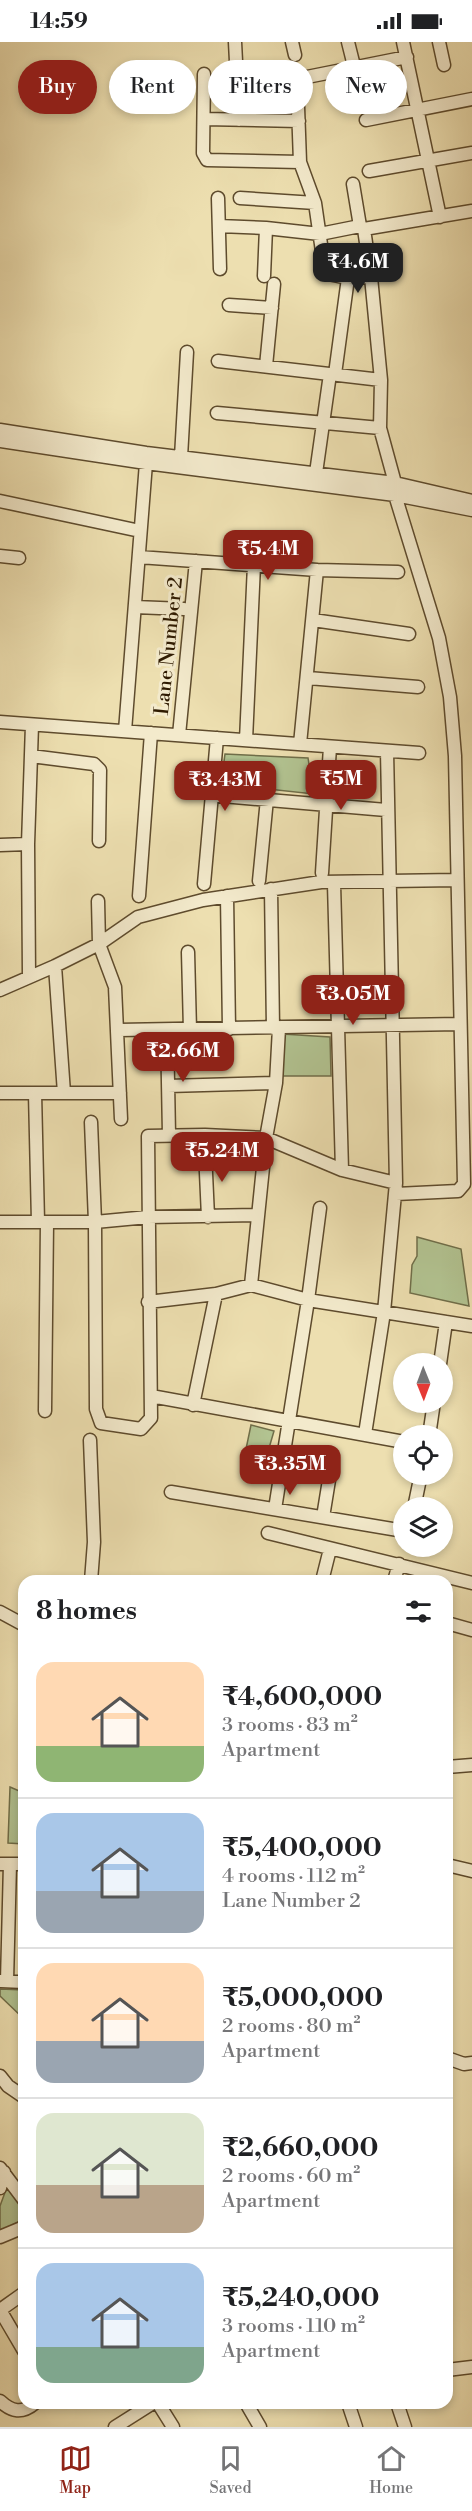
<!DOCTYPE html>
<meta charset="utf-8">
<style>
:root{--surface:#fff;--page:#f2f2f2;--text:#202124;--muted:#757577;--line:#e0e0e0;--accent:#8f2418}
body{margin:0;font-family:"Libre Bodoni",serif;background:var(--page);color:var(--text);height:100vh;display:flex;flex-direction:column;font-size:22px;white-space:nowrap}
*{box-sizing:border-box;margin:0}
p{font-size:20px;color:var(--muted)}
.icon{flex:none;width:33px;height:33px;fill:none;stroke:currentColor;stroke-width:2;stroke-linecap:round;stroke-linejoin:round}
.map{position:relative;flex:1;overflow:hidden}
.sheet{position:absolute;left:18px;top:1533px;width:435px;height:834px;display:flex;flex-direction:column;background:var(--surface);border-radius:18px;box-shadow:0 3px 9px #0003}
.sheet>*{flex:none}
.hud{position:absolute;left:18px;top:18px;width:436px;height:54px;display:flex;gap:12px}
.needle{width:39px;rotate:179deg}
.fabs{position:absolute;left:393px;top:1311px;display:grid;gap:12px}
.fabs a{display:grid;place-items:center;width:60px;height:60px;border-radius:50%;background:var(--surface);box-shadow:0 3px 9px #0003;font-size:30px}
.price{position:absolute;translate:-50% -51px;padding:0 14px;border-radius:12px;background:var(--accent);color:#fff;font-size:20px;line-height:39px;filter:drop-shadow(0 2px 3px #0008)}
.price::after{content:'';position:absolute;left:50%;top:36px;width:18px;height:14px;margin-left:-9px;background:inherit;clip-path:polygon(0 0,100% 0,50% 100%)}
.price.current{background:#222;color:#fff}
ul{padding:0;list-style:none}
li{display:flex;align-items:center;gap:18px;height:150px;padding:0 18px}
li+li{border-top:2px solid var(--line)}
li span{display:grid;place-items:center;flex:none;width:168px;height:120px;border-radius:18px;color:#555}
li>.icon{margin-inline-start:auto}
span .icon{width:72px;height:72px;fill:#fffc;stroke-width:1}
li b{font-size:26px}
h2{display:flex;justify-content:space-between;align-items:center;height:72px;padding:0 18px;font-size:26px}
.tag{padding:0 21px;border-radius:27px;background:var(--surface);box-shadow:0 3px 9px #0003;font-size:21px;line-height:54px}
.tag.current{background:var(--accent);color:#fff}
.status{display:flex;justify-content:space-between;align-items:center;height:42px;padding:0 30px;background:var(--surface);direction:ltr}
.status svg{height:16px;fill:currentColor}
.tab-bar{display:flex;justify-content:space-around;align-items:center;height:84px;border-top:2px solid var(--line);background:var(--surface);font-size:16px;color:var(--muted)}
.tab-bar a{display:grid;justify-items:center;gap:3px}
.tab-bar .current{color:var(--accent)}
.map>svg:first-child{display:block}
.green{fill:#b2c391;stroke:#706e49;stroke-width:1.5}
.lines{fill:none;stroke-linecap:round;stroke-linejoin:round}
.minor-casing{stroke:#5e4b2d;stroke-width:15}
.minor{stroke:#f3eacc;stroke-width:12}
.labels{text-anchor:middle;stroke-width:6;stroke-linejoin:round;paint-order:stroke}
.street-label{font-size:20px;fill:#2e1a01;stroke:#f3eacc}
</style>
<div class="status"><b>14:59</b><svg viewBox="0 0 49 12"><path d="M0 12V9h3v3zM5 12V6h3v6zM10 12V3h3v9zM15 12V0h3v12zM26 1h20v11H26zM47 4h2v5h-2z"/></svg></div>
<div class="map">
<svg width="472" height="2385" viewBox="0 0 472 2385">
<rect width="100%" height="100%" fill="#eddfb0"/>
<filter id="stains"><feTurbulence type="fractalNoise" baseFrequency=".00333" numOctaves="4"/><feColorMatrix values="0 0 0 0 .2 0 0 0 0 .09 0 0 0 0 .02 0 0 0 .5 -.17"/></filter>
<radialGradient id="worn" r=".72"><stop offset=".6" stop-color="#630" stop-opacity="0"/><stop offset="1" stop-color="#630" stop-opacity=".3"/></radialGradient>
<path class="green" d="M225,712L308,716L310,728H327L323,753L221,742Z
M282,992L330,995L331,1034H281Z
M417,1195L461,1207L469,1264L410,1251L412,1223L417,1214Z
M251,1383L274,1389L267,1413L246,1407Z
M10,1745L24,1751V1802L8,1801Z
M0,1947L24,1948V1977L0,1954Z
M7,2145L24,2167V2177L0,2189V2164Z"/>
<g class="lines">
<g class="minor-casing">
<path id="minor" d="M235,0L239,78
M292,0L295,13
M348,0L354,24
M403,0L440,175
M439,0L444,23
M204,32L203,111L207,118L300,120
M297,37L300,120L315,161L324,223L328,232L348,236L371,235
M237,40L297,37L407,15
M204,77L299,79
M366,78L472,57
M369,129L472,111
M353,142L360,184L364,187
M218,156L220,227
M240,156L315,161
M219,184L266,186L320,192L360,184
M264,234L266,186
M229,263L272,266
M218,319L381,338
M266,324L274,242
M335,332L348,236
M217,371L380,386
M0,388L146,411L395,441L472,459
M0,399L146,421L395,453L472,468
M181,415L187,310
M316,431L330,332
M0,459L140,489
M0,514L19,516
M139,515L317,528L398,530
M135,565L184,567
M313,578L409,592
M308,636L418,645
M0,680L419,711
M125,689L146,421
M179,693L196,519
M246,698L254,523
M300,702L317,528
M31,714L94,722L100,728L99,799
M211,753L386,768
M0,803L28,802
M322,831L330,705
M259,839L267,757
M204,842L217,696
M334,842L342,1128
M271,847L273,986
M139,854L151,691
M227,854L229,987
M98,859L99,902L115,945L121,1077
M188,910L190,988
M55,924L64,1051
M29,934L28,802L32,683
M0,948L55,924L99,902L138,875L203,858L321,840L456,838
M119,988L459,982
M167,988L169,1093
M168,1044L276,1041
M0,1051H120
M35,1051L38,1180
M91,1080L95,1180L96,1367L101,1381L141,1387L151,1376L148,1094L205,1093L266,1096L342,1128L396,1141
M205,1109L208,1175
M396,1152L458,1149L464,1142L455,714L450,655L439,596L395,453V441L380,386L381,338L371,235L364,187L472,169
M0,1180H95L148,1175L257,1173
M251,1243L266,1096L276,1041L279,986
M148,1260L216,1252L251,1243L308,1258L472,1284
M440,1322L446,1280
M151,1354L404,1400
M193,1363L216,1252
M45,1369L47,1181
M365,1392L384,1270L396,1141L387,709
M429,1394L434,1360
M90,1398L94,1500L91,1539
M171,1450L404,1489
M414,1466L421,1432
M275,1467L308,1258L320,1166
M323,1475L329,1438
M268,1491L472,1541
M322,1539L330,1507
M394,1539L399,1522
M0,1570L24,1583
M447,1581L472,1588
M447,1725L472,1723
M0,1822H24
M447,1823L472,1829
M1,1939L24,1940
M7,1939L10,1822
M447,2016L464,2022L472,2021
M0,2034L8,2044L24,2055
M0,2126L24,2158
M0,2146L4,2130
M0,2195L24,2185
M0,2268L24,2309
M0,2268L24,2251
M447,2328L472,2325
M0,2359C12,2370 22,2372 35,2361
M158,2361L173,2385
M246,2361L260,2385
M348,2361L356,2385
M397,2361L405,2385
M115,2385L153,2361"/>
</g>
<use href="#minor" class="minor"/>
</g>
<g class="labels">
<g class="street-label">
<text transform="translate(168 604) rotate(-84)" y="7">Lane Number 2</text>
</g>
</g>
<rect width="100%" height="100%" filter="url(#stains)"/>
<rect width="100%" height="100%" fill="url(#worn)"/>
</svg>
<div class="fabs">
<a><svg class="needle" viewBox="-14 -14 28 28"><path d="M0-13l5 13h-10z" fill="#e53935"/><path d="M0 13l5-13h-10z" fill="#757577"/></svg></a>
<a><svg class="icon" aria-label="locate" viewBox="0 0 24 24"><circle cx="12" cy="12" r="6"/><path d="M12 2v4M12 18v4M2 12h4M18 12h4"/></svg></a>
<a><svg class="icon" aria-label="layers" viewBox="0 0 24 24"><path d="M12 4l9 5-9 5-9-5zM3 14l9 5 9-5"/></svg></a>
</div>
<b class="price current" style="left:358px;top:252px">₹4.6M</b>
<b class="price" style="left:268px;top:539px">₹5.4M</b>
<b class="price" style="left:341px;top:769px">₹5M</b>
<b class="price" style="left:225px;top:770px">₹3.43M</b>
<b class="price" style="left:353px;top:984px">₹3.05M</b>
<b class="price" style="left:183px;top:1041px">₹2.66M</b>
<b class="price" style="left:222px;top:1141px">₹5.24M</b>
<b class="price" style="left:290px;top:1454px">₹3.35M</b>
<div class="hud">
<a class="tag current">Buy</a>
<a class="tag">Rent</a>
<a class="tag">Filters</a>
<a class="tag">New</a>
</div>
<section class="sheet">
<h2>8 homes<svg class="icon" aria-label="filters" viewBox="0 0 24 24"><path d="M4 7h16M4 17h16"/><circle cx="9" cy="7" r="2"/><circle cx="15" cy="17" r="2"/></svg></h2>
<ul>
<li><span style="background:linear-gradient(#ffd9b3 70%,#8fb573 0)"><svg class="icon" aria-label="home" viewBox="0 0 24 24"><path d="M3 11l9-7 9 7M6 9v11h12V9"/></svg></span><div><b>₹4,600,000</b><p>3 rooms · 83 m²</p><p>Apartment</p></div></li>
<li><span style="background:linear-gradient(#a9c7e8 65%,#9aa5b1 0)"><svg class="icon" aria-label="home" viewBox="0 0 24 24"><path d="M3 11l9-7 9 7M6 9v11h12V9"/></svg></span><div><b>₹5,400,000</b><p>4 rooms · 112 m²</p><p>Lane Number 2</p></div></li>
<li><span style="background:linear-gradient(#ffd9b3 65%,#9aa5b1 0)"><svg class="icon" aria-label="home" viewBox="0 0 24 24"><path d="M3 11l9-7 9 7M6 9v11h12V9"/></svg></span><div><b>₹5,000,000</b><p>2 rooms · 80 m²</p><p>Apartment</p></div></li>
<li><span style="background:linear-gradient(#dfe7d0 60%,#b9a48a 0)"><svg class="icon" aria-label="home" viewBox="0 0 24 24"><path d="M3 11l9-7 9 7M6 9v11h12V9"/></svg></span><div><b>₹2,660,000</b><p>2 rooms · 60 m²</p><p>Apartment</p></div></li>
<li><span style="background:linear-gradient(#a9c7e8 70%,#7fa58c 0)"><svg class="icon" aria-label="home" viewBox="0 0 24 24"><path d="M3 11l9-7 9 7M6 9v11h12V9"/></svg></span><div><b>₹5,240,000</b><p>3 rooms · 110 m²</p><p>Apartment</p></div></li>
</ul>
</section>
</div>
<nav class="tab-bar">
<a class="current"><svg class="icon" aria-label="map" viewBox="0 0 24 24"><path d="M3 6l6-2 6 2 6-2v14l-6 2-6-2-6 2zM9 4v14M15 6v14"/></svg>Map</a>
<a><svg class="icon" aria-label="saved" viewBox="0 0 24 24"><path d="M7 4h10v16l-5-4-5 4z"/></svg>Saved</a>
<a><svg class="icon" aria-label="home" viewBox="0 0 24 24"><path d="M3 11l9-7 9 7M6 9v11h12V9"/></svg>Home</a>
</nav>
